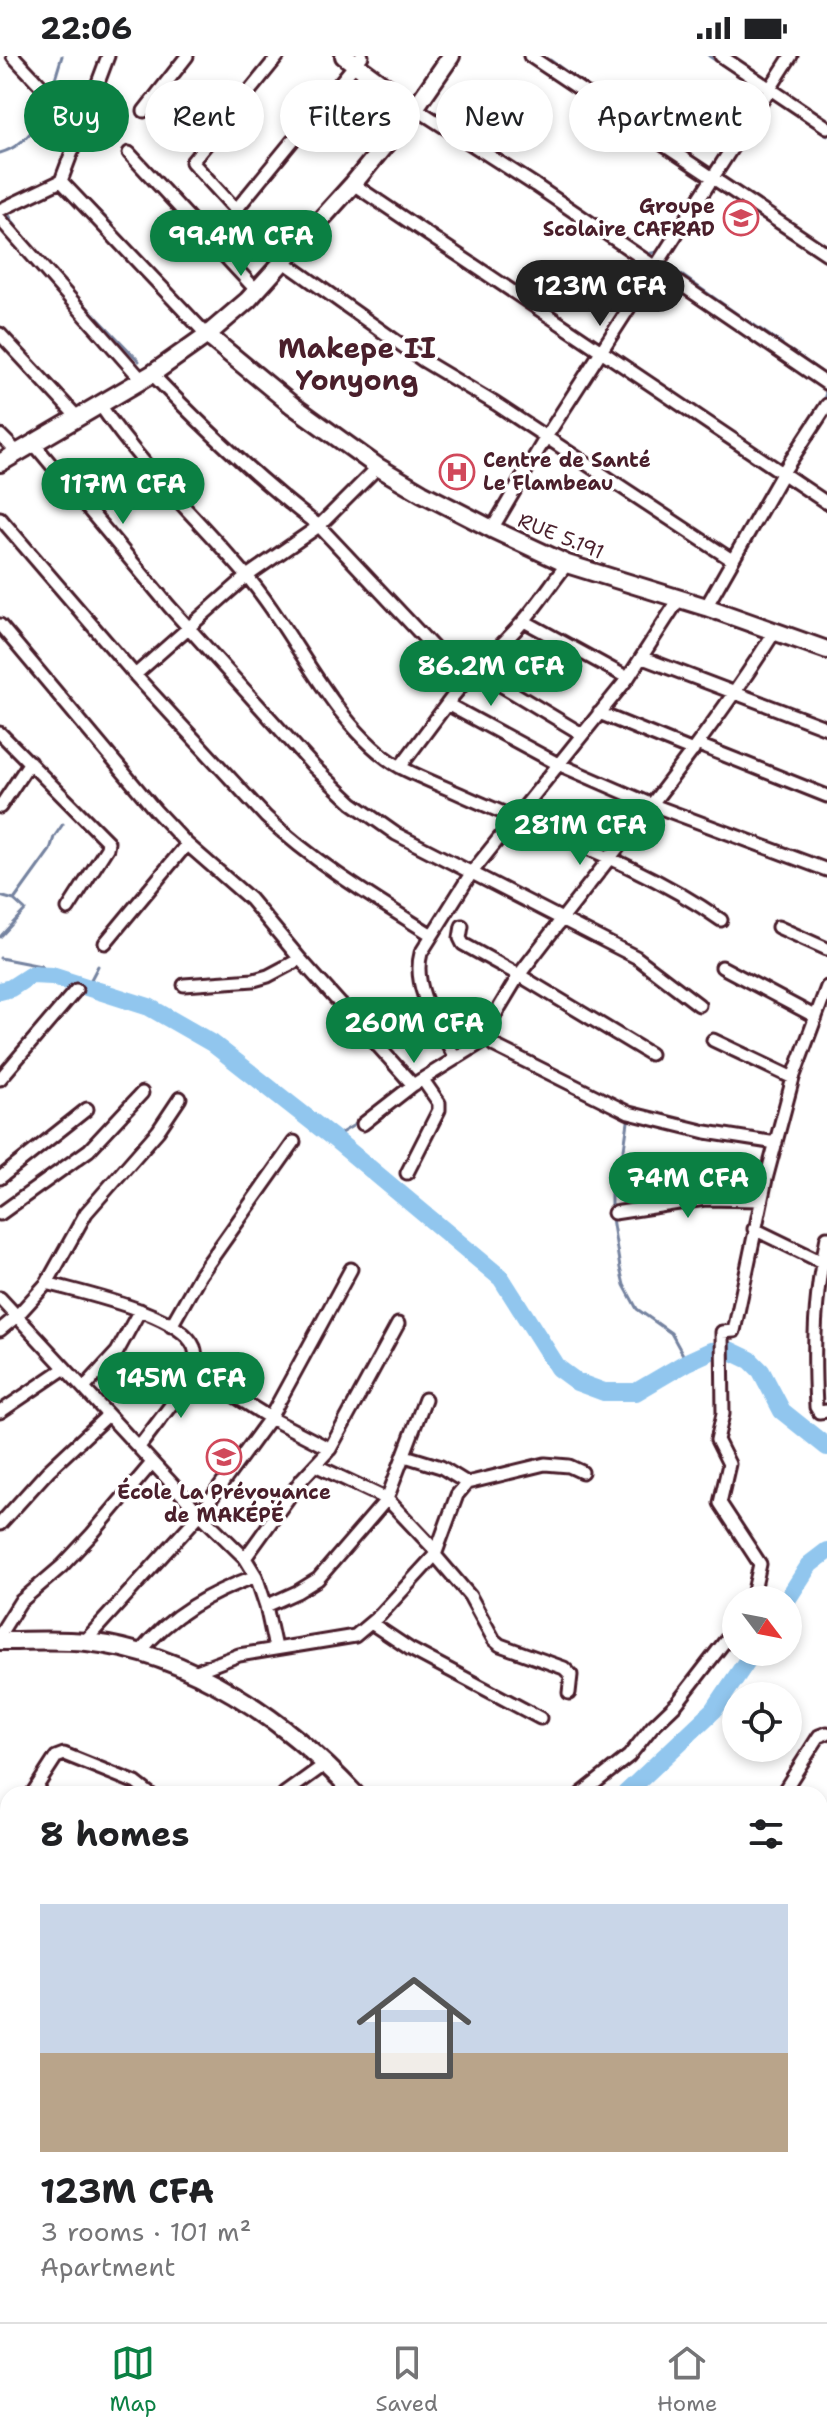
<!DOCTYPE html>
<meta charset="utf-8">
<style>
:root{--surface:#fff;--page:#f6f6f6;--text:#202124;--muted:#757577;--line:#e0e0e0;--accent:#0b8043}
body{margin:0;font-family:"Shantell Sans",sans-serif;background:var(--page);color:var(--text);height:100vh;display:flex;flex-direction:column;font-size:30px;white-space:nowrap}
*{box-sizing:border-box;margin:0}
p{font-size:26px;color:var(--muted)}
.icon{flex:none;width:44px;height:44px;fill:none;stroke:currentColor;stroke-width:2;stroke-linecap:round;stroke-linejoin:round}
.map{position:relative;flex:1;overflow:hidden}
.panel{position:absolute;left:0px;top:1730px;width:828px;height:536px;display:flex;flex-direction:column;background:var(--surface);border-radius:24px 24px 0 0;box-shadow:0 4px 12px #0003}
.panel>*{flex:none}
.guide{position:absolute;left:24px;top:24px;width:780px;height:72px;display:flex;gap:16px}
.needle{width:52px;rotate:122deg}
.tools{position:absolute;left:722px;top:1530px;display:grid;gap:16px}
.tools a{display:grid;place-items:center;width:80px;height:80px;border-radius:50%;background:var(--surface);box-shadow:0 4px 12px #0003;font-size:40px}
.price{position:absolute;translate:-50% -68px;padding:0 18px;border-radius:28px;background:var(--accent);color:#fff;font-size:26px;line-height:52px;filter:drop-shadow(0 2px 4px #0008)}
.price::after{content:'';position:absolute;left:50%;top:48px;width:24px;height:18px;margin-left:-12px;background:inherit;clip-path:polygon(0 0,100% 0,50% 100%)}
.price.current{background:#222;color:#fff}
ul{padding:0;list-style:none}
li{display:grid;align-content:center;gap:16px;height:424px;padding:0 40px}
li+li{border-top:2px solid var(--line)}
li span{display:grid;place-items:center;height:248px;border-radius:0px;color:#555}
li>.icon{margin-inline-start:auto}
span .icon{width:144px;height:144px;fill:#fffc;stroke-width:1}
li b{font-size:34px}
h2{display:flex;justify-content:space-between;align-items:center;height:96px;padding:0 40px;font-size:34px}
.tag{padding:0 28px;border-radius:36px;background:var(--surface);box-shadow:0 4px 12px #0003;font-size:28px;line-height:72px}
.tag.current{background:var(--accent);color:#fff}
.status{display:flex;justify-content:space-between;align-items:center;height:56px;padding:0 40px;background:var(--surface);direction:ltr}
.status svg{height:22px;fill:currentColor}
.dock{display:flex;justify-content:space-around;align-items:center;height:112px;border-top:2px solid var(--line);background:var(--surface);font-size:22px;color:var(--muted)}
.dock a{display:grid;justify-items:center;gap:4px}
.dock .current{color:var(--accent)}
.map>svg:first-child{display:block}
.green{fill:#a2eab7;stroke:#768471;stroke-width:2}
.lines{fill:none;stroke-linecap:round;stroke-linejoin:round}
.stream{stroke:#7583a0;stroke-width:3}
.river{stroke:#91c6ee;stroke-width:18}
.street-casing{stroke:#4a1f2b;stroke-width:17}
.secondary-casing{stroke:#4a1f2b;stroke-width:22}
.street{stroke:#fff;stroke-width:11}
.secondary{stroke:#fff;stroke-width:16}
.labels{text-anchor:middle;stroke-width:7;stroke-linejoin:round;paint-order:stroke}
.poi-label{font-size:20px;font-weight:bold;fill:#4a1f2b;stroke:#fff;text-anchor:end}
.street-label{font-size:20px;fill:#4a1f2b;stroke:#fff}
.district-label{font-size:28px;font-weight:bold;fill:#4a1f2b;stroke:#fff}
</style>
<div class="status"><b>22:06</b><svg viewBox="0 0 49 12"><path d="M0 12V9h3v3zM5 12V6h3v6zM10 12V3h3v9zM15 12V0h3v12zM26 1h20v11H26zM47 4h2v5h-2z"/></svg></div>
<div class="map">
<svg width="827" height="2266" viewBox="0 0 827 2266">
<rect width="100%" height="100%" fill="#fff"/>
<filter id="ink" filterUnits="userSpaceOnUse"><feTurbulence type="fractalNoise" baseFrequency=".0125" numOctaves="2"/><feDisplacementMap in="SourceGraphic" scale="16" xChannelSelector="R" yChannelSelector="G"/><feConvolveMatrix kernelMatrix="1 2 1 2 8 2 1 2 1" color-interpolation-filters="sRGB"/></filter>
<g filter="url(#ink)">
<path class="green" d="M820,1900L827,1902V2183L820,2188Z
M455,2258H745L742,2266H469Z"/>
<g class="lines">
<path class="stream" d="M709,0L759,33
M550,4L593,35
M384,20L411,37L419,35
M599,38L622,53
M772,42L827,79
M426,46L427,51L436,57
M438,59L483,89
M634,61L658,77
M485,90L495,96
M0,97C42,85 50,37 62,0
M500,113L609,186
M84,140L112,168
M7,156L22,180
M598,165L647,198L657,196L662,190
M667,209L740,260
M60,223L139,305
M640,223L643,215L641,208
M155,232L177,256
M59,238L70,250
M748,265L782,288
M186,266L195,276
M790,294L827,320
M823,346L826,337L823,331
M329,451L352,430
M660,744L679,753
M812,814L827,821
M0,840L14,844L25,854L0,881
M14,844L50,794L54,781L63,768
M298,891L313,910
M0,902L41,910L50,919
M87,931L98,910
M505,931L510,922
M347,944L385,990
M375,994L405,1031
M629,1059L624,1093L611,1124V1156L620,1212L624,1229L637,1253L671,1277L687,1306
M337,1085L341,1077L361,1065"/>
<path class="river" d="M0,935L11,932L31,919L52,920L149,951L212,987L337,1085L501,1222L558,1312L577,1326L604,1336H636L687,1306L711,1295L729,1294L750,1304L761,1315L782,1355L827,1391
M787,1544L810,1508L827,1495
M625,1738L714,1654L753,1596
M0,2068L8,2031"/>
<g class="street-casing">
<path id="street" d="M13,0L44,33
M278,0L192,106L283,205L424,305L496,348L732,504
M530,0L827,198
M721,0L827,71
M415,52L535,129L827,328
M144,55L187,0
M129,97L257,235
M61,125L207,279
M353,128L827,447
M0,154L61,125L108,0
M235,155L362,0
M0,163L142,324
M0,278L78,362
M152,318C204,372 259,425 319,470L464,624
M100,349C143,412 196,461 245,518C295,575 334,673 400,711C419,721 440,729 460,738C548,778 642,808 721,864
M0,379L18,397
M34,388L169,550L314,711L352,747L396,778L636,901L699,949
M0,462L135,619L266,761C316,808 375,843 432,879
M492,473L546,381L791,0
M567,508C551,528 537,550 520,569C496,596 468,619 447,648L558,708L650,748L827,814
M706,551L782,418L827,349
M524,565L628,622
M0,569L155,754L187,788L250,843L300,903L413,1029
M643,602L827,672
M477,615L582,678
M135,619L247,520L319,470L378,411
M599,657L693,695
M0,677L108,786L107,792L68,853
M699,689L827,740
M400,711L447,648
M0,751L30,706
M462,870L460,882L463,888L519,919L487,972V983L495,990L629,1057L706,1076L776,1087
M778,871L827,893
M105,887L187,788
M722,911L816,961
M184,929L254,924L268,920L300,903
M713,984L793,1022
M650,998L519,919C605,805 699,696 775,575
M455,1002C440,971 411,933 421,897L472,816L628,622L679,543
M0,1023L76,934
M363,1068L413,1029L487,983
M407,1117L439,1054V1047L423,1024
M0,1122L87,1053
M614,1157L705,1143L761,1144
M0,1158L89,1094L142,1037
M754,1173L822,1206
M827,1181C814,1242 813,1289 816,1351L819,1356L827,1355
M47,1227C81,1237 180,1257 194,1291C197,1299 196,1308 196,1316L270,1362L330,1393
M0,1242L200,1458L245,1502L256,1520L266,1550L275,1592
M171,1270L200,1219L294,1086
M0,1274L17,1260L47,1227L86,1157L158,1075L180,1042
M84,1332L117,1296L140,1254
M0,1356L65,1312
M139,1391L196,1316
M405,1400L441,1411L467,1427
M315,1409L387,1443L435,1494
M0,1468L48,1415L108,1359
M435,1499L470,1540L494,1584L500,1589L564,1612L571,1619L569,1637
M245,1502L302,1423L330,1393L398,1268
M752,1544L760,1508L720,1447L729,1408L717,1384L723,1358L722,1276L734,1275L766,1123L793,1022L827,931
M266,1550L297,1536L318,1523L387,1443L425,1343
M371,1567L410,1593L540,1662
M0,1578L20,1546L62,1510L92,1478L152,1407
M85,1585L200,1458L270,1362L351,1213
M139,1597C171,1558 210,1537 256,1520
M194,1616L239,1599L355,1580L380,1559L435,1499L457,1439L467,1427L545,1408L569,1410L582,1416
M32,1738L56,1701L64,1698L136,1727L150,1738
M284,1738L327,1707
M581,1738L629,1700L652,1671L677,1647L736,1571
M782,1738L819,1680L827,1677
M2,1764L8,1790
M0,1838L8,1840
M820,1881L827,1883
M0,2055L8,2056
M228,2258L236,2266
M369,2258L375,2262
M382,2258L404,2266
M759,2259L766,2266"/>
</g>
<g class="secondary-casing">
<path id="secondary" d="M344,0L415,52
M207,279L292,349L378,411L422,437L492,473L567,508L706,551L827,594
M0,407L152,318L207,279L248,244L353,128L415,52L451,0
M0,1585C28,1585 58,1583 87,1586C190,1597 286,1664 355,1738
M209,2266L214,2258"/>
</g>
<use href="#street" class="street"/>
<use href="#secondary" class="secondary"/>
</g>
</g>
<defs>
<g id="school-ring" transform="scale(1.8)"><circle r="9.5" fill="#fff" stroke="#d1495b" stroke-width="1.5"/><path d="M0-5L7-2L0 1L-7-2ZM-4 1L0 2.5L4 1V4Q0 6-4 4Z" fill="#d1495b"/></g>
<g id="hospital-ring" transform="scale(1.8)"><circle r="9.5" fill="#fff" stroke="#d1495b" stroke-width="1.5"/><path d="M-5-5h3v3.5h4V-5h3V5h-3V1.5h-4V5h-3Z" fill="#d1495b"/></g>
</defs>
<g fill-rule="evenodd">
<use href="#school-ring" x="741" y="162"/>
<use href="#hospital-ring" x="457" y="416"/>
<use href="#school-ring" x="224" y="1401"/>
</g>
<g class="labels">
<g class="poi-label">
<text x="715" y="157">Groupe<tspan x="715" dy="23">Scolaire CAFRAD</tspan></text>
<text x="483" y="411" text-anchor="start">Centre de Santé<tspan x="483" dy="23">Le Flambeau</tspan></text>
<text x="224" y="1443" text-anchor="middle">École La Prévoyance<tspan x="224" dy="23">de MAKÉPÉ</tspan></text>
</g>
<g class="street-label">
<text transform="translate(561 480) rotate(22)" y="7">RUE 5.191</text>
</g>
<g class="district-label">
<text x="357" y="302">Makepe II<tspan x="357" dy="32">Yonyong</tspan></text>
</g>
</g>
</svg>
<div class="tools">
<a><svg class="needle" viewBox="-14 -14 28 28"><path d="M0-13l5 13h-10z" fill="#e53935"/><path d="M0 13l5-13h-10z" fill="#757577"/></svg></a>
<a><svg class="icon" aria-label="locate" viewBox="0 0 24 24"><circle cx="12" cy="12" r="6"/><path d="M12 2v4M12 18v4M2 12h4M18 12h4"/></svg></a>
</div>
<b class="price" style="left:241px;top:222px">99.4M CFA</b>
<b class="price current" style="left:600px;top:272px">123M CFA</b>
<b class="price" style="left:123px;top:470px">117M CFA</b>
<b class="price" style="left:491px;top:652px">86.2M CFA</b>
<b class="price" style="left:580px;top:811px">281M CFA</b>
<b class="price" style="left:414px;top:1009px">260M CFA</b>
<b class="price" style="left:688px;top:1164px">74M CFA</b>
<b class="price" style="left:181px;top:1364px">145M CFA</b>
<div class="guide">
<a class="tag current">Buy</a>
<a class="tag">Rent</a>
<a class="tag">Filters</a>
<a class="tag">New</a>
<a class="tag">Apartment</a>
</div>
<section class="panel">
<h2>8 homes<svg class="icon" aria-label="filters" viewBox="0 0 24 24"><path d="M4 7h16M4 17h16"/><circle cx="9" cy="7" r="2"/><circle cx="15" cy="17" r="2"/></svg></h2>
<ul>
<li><span style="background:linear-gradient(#c9d6e8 60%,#b9a48a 0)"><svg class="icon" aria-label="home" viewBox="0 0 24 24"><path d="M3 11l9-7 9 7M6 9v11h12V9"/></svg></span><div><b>123M CFA</b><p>3 rooms · 101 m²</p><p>Apartment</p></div></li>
</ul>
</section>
</div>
<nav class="dock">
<a class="current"><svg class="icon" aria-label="map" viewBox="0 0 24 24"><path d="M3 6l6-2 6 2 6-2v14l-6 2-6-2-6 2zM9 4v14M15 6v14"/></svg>Map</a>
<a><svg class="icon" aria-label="saved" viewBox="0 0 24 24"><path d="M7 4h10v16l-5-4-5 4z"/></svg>Saved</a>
<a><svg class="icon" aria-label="home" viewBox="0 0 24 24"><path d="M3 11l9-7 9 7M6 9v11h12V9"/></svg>Home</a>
</nav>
